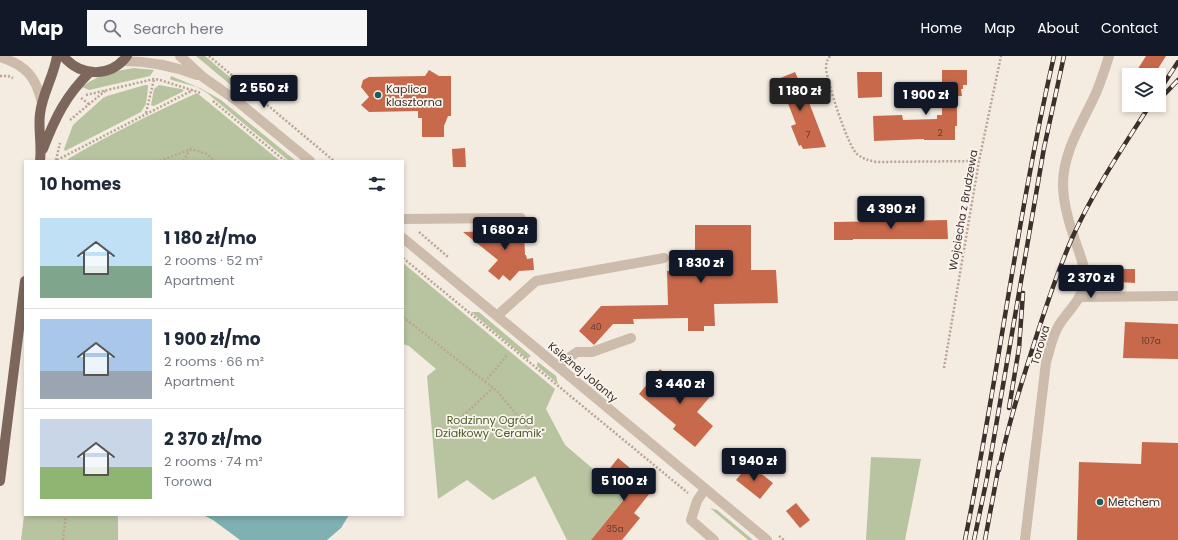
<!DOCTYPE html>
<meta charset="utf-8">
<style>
:root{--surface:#fff;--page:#f6f6f7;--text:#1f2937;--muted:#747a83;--line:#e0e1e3;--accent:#111827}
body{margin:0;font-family:Poppins,sans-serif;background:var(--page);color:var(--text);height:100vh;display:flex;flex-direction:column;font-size:15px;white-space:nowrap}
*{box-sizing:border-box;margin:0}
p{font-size:13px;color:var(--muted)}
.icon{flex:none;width:22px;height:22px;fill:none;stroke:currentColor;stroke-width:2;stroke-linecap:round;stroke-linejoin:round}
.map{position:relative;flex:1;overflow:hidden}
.drawer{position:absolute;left:24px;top:104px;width:380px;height:356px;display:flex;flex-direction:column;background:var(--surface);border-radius:0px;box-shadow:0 2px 6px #0003}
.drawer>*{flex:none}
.controls{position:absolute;left:1122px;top:12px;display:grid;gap:8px}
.controls a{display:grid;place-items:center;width:44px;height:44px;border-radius:0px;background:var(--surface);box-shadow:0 2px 6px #0003;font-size:20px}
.price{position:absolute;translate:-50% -34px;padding:0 9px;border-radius:4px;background:var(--accent);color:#fff;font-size:13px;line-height:26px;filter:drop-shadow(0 1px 2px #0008)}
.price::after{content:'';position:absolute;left:50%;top:24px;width:12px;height:9px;margin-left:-6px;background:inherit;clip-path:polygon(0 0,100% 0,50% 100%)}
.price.current{background:#222;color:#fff}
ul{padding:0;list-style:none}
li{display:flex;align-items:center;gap:12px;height:100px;padding:0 16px}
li+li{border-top:1px solid var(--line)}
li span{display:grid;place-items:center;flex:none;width:112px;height:80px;border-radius:0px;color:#555}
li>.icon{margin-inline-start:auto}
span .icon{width:48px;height:48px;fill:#fffc;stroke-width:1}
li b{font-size:17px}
h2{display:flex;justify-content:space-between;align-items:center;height:48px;padding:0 16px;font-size:17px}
header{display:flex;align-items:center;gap:24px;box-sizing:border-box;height:56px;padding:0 20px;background:var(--accent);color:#fff}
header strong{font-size:19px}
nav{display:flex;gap:22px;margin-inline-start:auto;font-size:14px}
.search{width:280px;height:36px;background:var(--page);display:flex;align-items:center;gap:10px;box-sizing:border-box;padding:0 14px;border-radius:0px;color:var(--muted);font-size:15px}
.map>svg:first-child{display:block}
.green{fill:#b8c4a0}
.water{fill:#7fb0b2}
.building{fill:#c8694b}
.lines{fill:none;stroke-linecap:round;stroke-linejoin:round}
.path{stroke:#b9a596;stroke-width:2.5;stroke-dasharray:2 2;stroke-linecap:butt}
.minor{stroke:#cdbbac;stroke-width:10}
.major{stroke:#7d675c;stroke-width:10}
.rail-casing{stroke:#3b302b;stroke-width:4.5}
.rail{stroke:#fbf5ee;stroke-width:3;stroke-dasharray:9;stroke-linecap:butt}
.poi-dot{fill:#1f5a5e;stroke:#fbf5ee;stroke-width:1.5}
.labels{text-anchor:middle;stroke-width:3.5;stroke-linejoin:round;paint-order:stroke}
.number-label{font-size:9px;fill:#5e3e33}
.poi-label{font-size:11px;fill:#3b302b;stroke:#fbf5ee;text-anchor:start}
.street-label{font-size:11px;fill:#3b302b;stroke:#fbf5ee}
.park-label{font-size:11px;fill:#4a5a2e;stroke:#fbf5ee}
</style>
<header>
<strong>Map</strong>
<div class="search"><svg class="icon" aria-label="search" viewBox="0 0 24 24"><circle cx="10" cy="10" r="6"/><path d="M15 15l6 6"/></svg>Search here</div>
<nav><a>Home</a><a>Map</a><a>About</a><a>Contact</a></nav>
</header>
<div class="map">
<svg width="1178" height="484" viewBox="0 0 1178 484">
<rect width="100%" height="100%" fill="#f4ebe1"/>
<path class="green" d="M196,0H205L246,35H238Z
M134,12L154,14L150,20L89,34L82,31C97,19 115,15 134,12Z
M171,20L200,32L221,44L296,105H289L207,37L197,31L172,24L170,23Z
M145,29H148V32L146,48L141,56L65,95L64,93L73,69L103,42L107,40Z
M159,29L181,33L184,34L182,36L154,50L151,49L154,33Z
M197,37L280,105H68V103C110,78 153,57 197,37Z
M403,207L555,333L546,353L565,389L626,441L591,484H567L535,420L493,444L467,424L438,443L427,320L436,313L409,290L403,288Z
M471,256H479L531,300L527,303Z
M538,306L556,320L558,328L537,310V308Z
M871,401L921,403L905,484H866Z
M25,451V459H118V484H21Z
M710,452L717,454L753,484H748Z"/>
<path class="water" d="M203,459H349L341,472L327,484H240L213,464Z"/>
<path class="building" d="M1146,0H1166L1154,19H1134Z
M429,14L439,20H451V60H448L444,70V81H422V62H418V55L369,56L361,49L369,41L361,31L363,24L369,21L425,20Z
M942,14H967V29H963V33H961L962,40H957V70H955V84H924V83L874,85L873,60L902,59L903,64L937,63V59H942Z
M795,16L801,29L802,28L826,91L803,93L801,89L799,90L791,70L796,68L784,37L778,39L773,25Z
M857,16H882V41L858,42Z
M465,92L466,111H453L452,93Z
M947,164L948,183H853V184H834V166Z
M695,169H751V214H776L778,247L714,248L715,270H704V275H688V262L633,263L634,268H613L594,289L579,275L601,250L668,249L667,215L695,214Z
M524,174L525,199H526L527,203L533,202L534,214L519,215L510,225L503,219L499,224L488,215L498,204L463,176Z
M1119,213H1135V227L1119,226Z
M1125,266L1178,268V303L1123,302Z
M660,313L689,337L699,324L714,336L697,356L713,370L695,391L673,373L676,369L639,338Z
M1142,386L1178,387V484H1077L1079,406L1141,408Z
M618,402L654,432L634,457L640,462L622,484H591L626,441L603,421Z
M749,408L773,427L760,443L736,424Z
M796,447L810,464L800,472L786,455Z"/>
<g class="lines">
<path class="path" d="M209,0L334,105
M830,0C827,4 826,7 826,12C827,26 847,87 856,97C862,103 868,104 876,106L979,105
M0,20H8L13,22
M86,39L154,23L160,24L201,37
M81,42L89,48
M213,45L285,105
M146,57L154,23
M70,64L105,35
M56,104L60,87
M57,104L193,34
M160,105L191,93L207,98L215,105
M183,105L190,94
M419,176L448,201
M403,202L688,437
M403,261L497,335L531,376
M944,312L979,105L1001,0
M485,326L508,298
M454,368L493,332
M779,480L784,484
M63,484L66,459"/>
<path class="minor" d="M180,0L203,21L237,45L310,105
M0,1C26,9 36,21 42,47
M123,5C149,5 173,10 197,19
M403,163L521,162
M403,182L767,484
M1079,241L1178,240
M497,260L536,225L664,202
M557,310L577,296H592L631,282
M705,433L697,445L691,464L714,484
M1025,484L1046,306C1050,294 1052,280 1059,269C1068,255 1083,242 1085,225C1086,210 1078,195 1074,181C1068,164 1063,145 1063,128C1063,95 1083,66 1096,37C1101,25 1105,13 1109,0"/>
<path class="major" d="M63,0C81,21 110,22 127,0
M43,93C55,62 66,39 90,16
M40,105C42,89 38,73 40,58C42,38 54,20 57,0
M0,425L25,225"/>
<g class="rail-casing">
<path id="rail" d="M1159,35L1178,6
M1159,44L1178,24
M1009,352L1019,292L1023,237
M999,414C1007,372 1020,332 1033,291C1045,253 1057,216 1073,180C1094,134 1123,91 1150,49
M965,484C998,323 1017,160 1054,0
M974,484L987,422L1044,92L1064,0
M985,484L999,409"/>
</g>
<use href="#rail" class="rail"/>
</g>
<g class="poi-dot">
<circle cx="378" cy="39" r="4"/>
<circle cx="1100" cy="446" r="4"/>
</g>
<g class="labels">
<g class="number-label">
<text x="940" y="80">2</text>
<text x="808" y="82">7</text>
<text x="596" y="274">40</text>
<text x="1151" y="288">107a</text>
<text x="615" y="476">35a</text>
</g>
<g class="poi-label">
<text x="386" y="37">Kaplica<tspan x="386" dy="13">klasztorna</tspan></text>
<text x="1108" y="450">Metchem</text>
</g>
<g class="street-label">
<text transform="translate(963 154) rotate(-80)" y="4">Wojciecha z Brudzewa</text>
<text transform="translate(1040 289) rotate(-73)" y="4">Torowa</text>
<text transform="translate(583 316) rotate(40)" y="4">Księżnej Jolanty</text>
</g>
<g class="park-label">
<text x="490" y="368">Rodzinny Ogród<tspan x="490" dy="13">Działkowy "Ceramik"</tspan></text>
</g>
</g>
</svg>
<div class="controls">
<a><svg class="icon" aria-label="layers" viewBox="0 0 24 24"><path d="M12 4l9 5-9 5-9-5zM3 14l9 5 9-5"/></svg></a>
</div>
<b class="price" style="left:264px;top:53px">2 550 zł</b>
<b class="price current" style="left:800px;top:56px">1 180 zł</b>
<b class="price" style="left:926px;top:60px">1 900 zł</b>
<b class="price" style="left:891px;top:174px">4 390 zł</b>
<b class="price" style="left:505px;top:195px">1 680 zł</b>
<b class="price" style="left:701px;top:228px">1 830 zł</b>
<b class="price" style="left:1091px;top:243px">2 370 zł</b>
<b class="price" style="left:680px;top:349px">3 440 zł</b>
<b class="price" style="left:754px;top:426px">1 940 zł</b>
<b class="price" style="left:624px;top:446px">5 100 zł</b>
<section class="drawer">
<h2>10 homes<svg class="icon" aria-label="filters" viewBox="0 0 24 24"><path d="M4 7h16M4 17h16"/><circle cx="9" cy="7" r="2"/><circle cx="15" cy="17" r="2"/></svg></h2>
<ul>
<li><span style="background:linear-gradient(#bfe0f5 60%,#7fa58c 0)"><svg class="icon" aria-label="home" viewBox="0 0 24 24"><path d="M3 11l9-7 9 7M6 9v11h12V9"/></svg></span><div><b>1 180 zł/mo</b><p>2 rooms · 52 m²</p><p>Apartment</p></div></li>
<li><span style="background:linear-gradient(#a9c7e8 65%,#9aa5b1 0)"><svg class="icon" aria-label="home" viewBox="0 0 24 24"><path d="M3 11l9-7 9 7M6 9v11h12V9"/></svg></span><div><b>1 900 zł/mo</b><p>2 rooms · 66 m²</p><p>Apartment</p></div></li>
<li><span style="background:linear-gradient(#c9d6e8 60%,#8fb573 0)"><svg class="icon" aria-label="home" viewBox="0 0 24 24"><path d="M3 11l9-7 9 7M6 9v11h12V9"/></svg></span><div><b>2 370 zł/mo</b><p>2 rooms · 74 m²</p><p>Torowa</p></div></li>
</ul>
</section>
</div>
